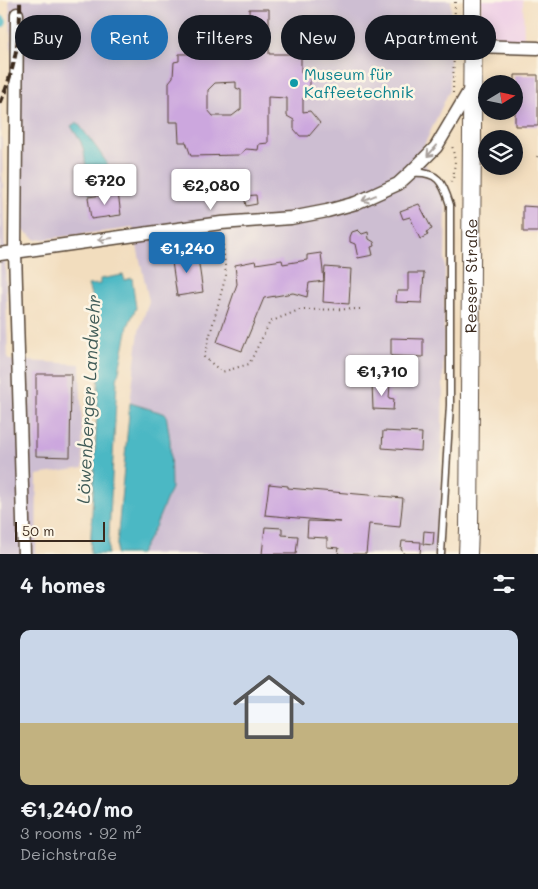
<!DOCTYPE html>
<meta charset="utf-8">
<style>
:root{--surface:#171b24;--page:#242831;--text:#f1f3f6;--muted:#9ea1a6;--accent:#1f6fb2}
body{margin:0;font-family:Mali,sans-serif;background:var(--page);color:var(--text);height:100vh;display:flex;flex-direction:column;font-size:19px;white-space:nowrap}
*{box-sizing:border-box;margin:0}
p{font-size:16px;color:var(--muted)}
.icon{flex:none;width:28px;height:28px;fill:none;stroke:currentColor;stroke-width:2;stroke-linecap:round;stroke-linejoin:round}
.map{position:relative;height:554px;overflow:hidden}
.sheet{display:flex;flex-direction:column;background:var(--surface);flex:1}
.sheet>*{flex:none}
.banner{position:absolute;left:15px;top:15px;width:509px;height:45px;display:flex;gap:10px}
.needle{width:32px;rotate:80deg}
.fabs{position:absolute;left:478px;top:75px;display:grid;gap:10px}
.fabs a{display:grid;place-items:center;width:45px;height:45px;border-radius:50%;background:var(--surface);box-shadow:0 2px 12px #0003;font-size:25px}
.scale{position:absolute;left:15px;bottom:12px;width:90px;box-sizing:border-box;padding-left:5px;border:2px solid #3b2a1e;border-top:0;font-size:14px;line-height:18px;white-space:nowrap;color:#3b2a1e;-webkit-text-stroke:4px #fcf5e5;paint-order:stroke}
.price{position:absolute;translate:-50% -42px;padding:0 11px;border-radius:5px;background:#fff;color:#222;font-size:16px;line-height:32px;filter:drop-shadow(0 1px 2px #0008)}
.price::after{content:'';position:absolute;left:50%;top:30px;width:15px;height:11px;margin-left:-8px;background:inherit;clip-path:polygon(0 0,100% 0,50% 100%)}
.price.selected{background:var(--accent);color:#fff}
ul{padding:0;list-style:none}
li{display:grid;align-content:center;gap:10px;height:265px;padding:0 20px}
li span{display:grid;place-items:center;height:155px;border-radius:10px;color:#555}
li>.icon{margin-inline-start:auto}
span .icon{width:90px;height:90px;fill:#fffc;stroke-width:1}
li b{font-size:21px}
h2{display:flex;justify-content:space-between;align-items:center;height:60px;padding:0 20px;font-size:21px}
.chip{padding:0 18px;border-radius:22px;background:var(--surface);box-shadow:0 2px 12px #0003;font-size:18px;line-height:45px}
.chip.selected{background:var(--accent);color:#fff}
.map>svg:first-child{display:block}
.built{fill:#efd0e6}
.industrial{fill:#cdbed2}
.water{fill:#4bb8c4;stroke:#437171}
.lines{fill:none;stroke-linecap:round;stroke-linejoin:round}
.canal{stroke:#4bb8c4;stroke-width:12}
.building{fill:#cca7de;fill-rule:evenodd}
.service-casing{stroke:#564536;stroke-width:9}
.minor-casing{stroke:#564536;stroke-width:15}
.secondary-casing{stroke:#564536;stroke-width:20}
.path{stroke:#564536;stroke-width:2;stroke-dasharray:1 4;stroke-linecap:butt}
.service{stroke:#fff;stroke-width:6}
.minor{stroke:#fff;stroke-width:12}
.secondary{stroke:#fff;stroke-width:18}
.rail{stroke:#3b2a1e;stroke-width:4;stroke-dasharray:8 4;stroke-linecap:butt}
.oneway{stroke:#a79f9a}
.culture-dot{fill:#0f9aa8;stroke:#fcf5e5;stroke-width:2}
.labels{text-anchor:middle;stroke-width:5;stroke-linejoin:round;paint-order:stroke}
.culture-label{font-size:16px;fill:#0d838f;stroke:#fcf5e5;text-anchor:start}
.street-label{font-size:16px;fill:#3b2a1e;stroke:#fcf5e5}
.water-label{font-size:18px;font-style:italic;fill:#415c58;stroke:#fcf5e5}
</style>
<div class="map">
<svg width="538" height="554" viewBox="0 0 538 554">
<rect width="100%" height="100%" fill="#fcf5e5"/>
<filter id="ink" filterUnits="userSpaceOnUse"><feTurbulence type="fractalNoise" baseFrequency=".02" numOctaves="2"/><feDisplacementMap in="SourceGraphic" scale="10" xChannelSelector="R" yChannelSelector="G"/><feConvolveMatrix kernelMatrix="1 2 1 2 8 2 1 2 1" color-interpolation-filters="sRGB"/></filter>
<filter id="wash" filterUnits="userSpaceOnUse"><feTurbulence type="fractalNoise" baseFrequency=".0096" numOctaves="4" result="noise"/><feDisplacementMap in="SourceGraphic" scale="20" xChannelSelector="R" yChannelSelector="G"/><feGaussianBlur stdDeviation="1.12" result="paint"/><feColorMatrix in="noise" values="0 0 0 0 0 0 0 0 0 0 0 0 0 0 0 0 0 1.4 0 .05"/><feComposite in="paint" operator="in"/></filter>
<g filter="url(#wash)">
<rect width="100%" height="100%" fill="#f2ddbe"/>
<path class="built" d="M481,0H523L524,42L480,41Z"/>
<path class="industrial" d="M9,0H451L450,89L420,154L446,204L440,554H140L155,527L166,414L130,403L139,331L149,301L133,228L37,240L21,229Z
M0,89L8,360L80,364L83,468L37,475L36,554H0Z"/>
<path class="water" d="M77,122C92,143 112,163 116,189L89,193L84,151L81,142L71,126Z
M123,275L125,280L132,278L136,308L128,326L117,381L108,554H90L100,349L99,320L88,285L100,284V279Z
M130,403L166,414L170,440L171,488L155,527L140,554H116Z"/>
<g class="lines">
<path class="canal" d="M0,21L1,22"/>
</g>
<g id="blocks">
<path class="building" d="M249,9H269V54H301V73L310,79V92L303,98V112L310,111L320,123L309,136H300L294,129V120L287,116V98L268,97V143L259,144L258,150L246,149L239,155L191,156L186,142H179L178,122H169V82L173,77L174,62L179,61V54L244,53L250,49ZM236,82V88L241,90V109L232,116H213L208,110V90L215,83Z
M515,75H538V126H515Z
M118,193L121,215L91,219L88,197Z
M256,195L257,204L246,206L244,196Z
M419,204L432,229L426,232L428,235L420,239L410,217L403,219L400,211Z
M523,206L538,207V232H523Z
M358,230L362,234L368,232L369,239L374,242L375,246L371,247L373,255L358,258L355,244L350,242V237L352,232Z
M197,251L203,292L177,296L171,255Z
M321,253L324,281L325,267L351,269L349,304L323,302L324,281L309,283L307,297L293,293L264,298L242,351L217,342L237,284L235,265L255,261L256,264L282,260L283,264L307,260V255Z
M408,273H424L422,303L396,302L397,291H408Z
M391,338L423,339V357L391,356Z
M36,374H71L70,457L36,456Z
M372,383L390,384L389,398L394,399L393,410L373,409Z
M383,431L422,433L421,451L382,448Z
M269,484L288,486V488L403,498L400,527L369,524L366,554H338L339,548L327,547V538L307,537L308,521L341,522L265,515Z
M265,527L282,528V535L298,536L296,554H262Z
M424,531L434,532L433,545L423,544Z
M402,541L421,542L420,554H404L401,549Z"/>
</g>
</g>
<g filter="url(#ink)">
<use href="#blocks" fill-opacity="0" stroke="#564536" stroke-width="1"/>
<g class="lines">
<g class="service-casing">
<path id="service" d="M412,173C438,171 443,182 450,205V405L441,554"/>
</g>
<g class="minor-casing">
<path id="minor" d="M17,14L15,252L24,554
M473,46L538,48
M0,254L221,223L291,218L327,211L356,203L398,184L410,173L436,147L471,88"/>
</g>
<g class="secondary-casing">
<g id="secondary">
<path id="s1" d="M468,554L469,530L473,0"/>
</g>
</g>
<path class="path" d="M453,93L455,0
M537,157L538,155
M451,182L453,180L455,161L452,145
M222,235L226,275L204,357L222,372L249,364L270,322L299,310L362,309"/>
<use href="#service" class="service"/>
<use href="#minor" class="minor"/>
<use href="#secondary" class="secondary"/>
<path class="rail" d="M0,104C14,71 21,36 20,0"/>
</g>
<defs><path id="oneway-shaft" d="M-6 0H5M1.5-3L5.5 0L1.5 3" fill="none" stroke-width="1.6" stroke-linecap="round" stroke-linejoin="round" transform="scale(1.25)"/></defs>
<g class="oneway">
<use href="#oneway-shaft" transform="translate(432 151) rotate(132)"/>
<use href="#oneway-shaft" transform="translate(369 198) rotate(158)"/>
<use href="#oneway-shaft" transform="translate(105 239) rotate(172)"/>
</g>
</g>
<circle class="culture-dot" cx="294" cy="83" r="5"/>
<g class="labels">
<g class="culture-label">
<text x="304" y="80">Museum für<tspan x="304" dy="18">Kaffeetechnik</tspan></text>
</g>
<g class="street-label">
<text dy="6" stroke="none"><textPath href="#s1" startOffset="278">Reeser Straße</textPath></text>
</g>
<g class="water-label">
<text transform="translate(89 399) rotate(-87)" y="6">Löwenberger Landwehr</text>
</g>
</g>
</svg>
<div class="fabs">
<a><svg class="needle" viewBox="-14 -14 28 28"><path d="M0-13l5 13h-10z" fill="#e53935"/><path d="M0 13l5-13h-10z" fill="#9ea1a6"/></svg></a>
<a><svg class="icon" aria-label="layers" viewBox="0 0 24 24"><path d="M12 4l9 5-9 5-9-5zM3 14l9 5 9-5"/></svg></a>
</div>
<div class="scale">50 m</div>
<b class="price" style="left:105px;top:206px">€720</b>
<b class="price" style="left:211px;top:211px">€2,080</b>
<b class="price selected" style="left:187px;top:274px">€1,240</b>
<b class="price" style="left:382px;top:397px">€1,710</b>
<div class="banner">
<a class="chip">Buy</a>
<a class="chip selected">Rent</a>
<a class="chip">Filters</a>
<a class="chip">New</a>
<a class="chip">Apartment</a>
</div>
</div>
<section class="sheet">
<h2>4 homes<svg class="icon" aria-label="filters" viewBox="0 0 24 24"><path d="M4 7h16M4 17h16"/><circle cx="9" cy="7" r="2"/><circle cx="15" cy="17" r="2"/></svg></h2>
<ul>
<li><span style="background:linear-gradient(#c9d6e8 60%,#c2b280 0)"><svg class="icon" aria-label="home" viewBox="0 0 24 24"><path d="M3 11l9-7 9 7M6 9v11h12V9"/></svg></span><div><b>€1,240/mo</b><p>3 rooms · 92 m²</p><p>Deichstraße</p></div></li>
</ul>
</section>
